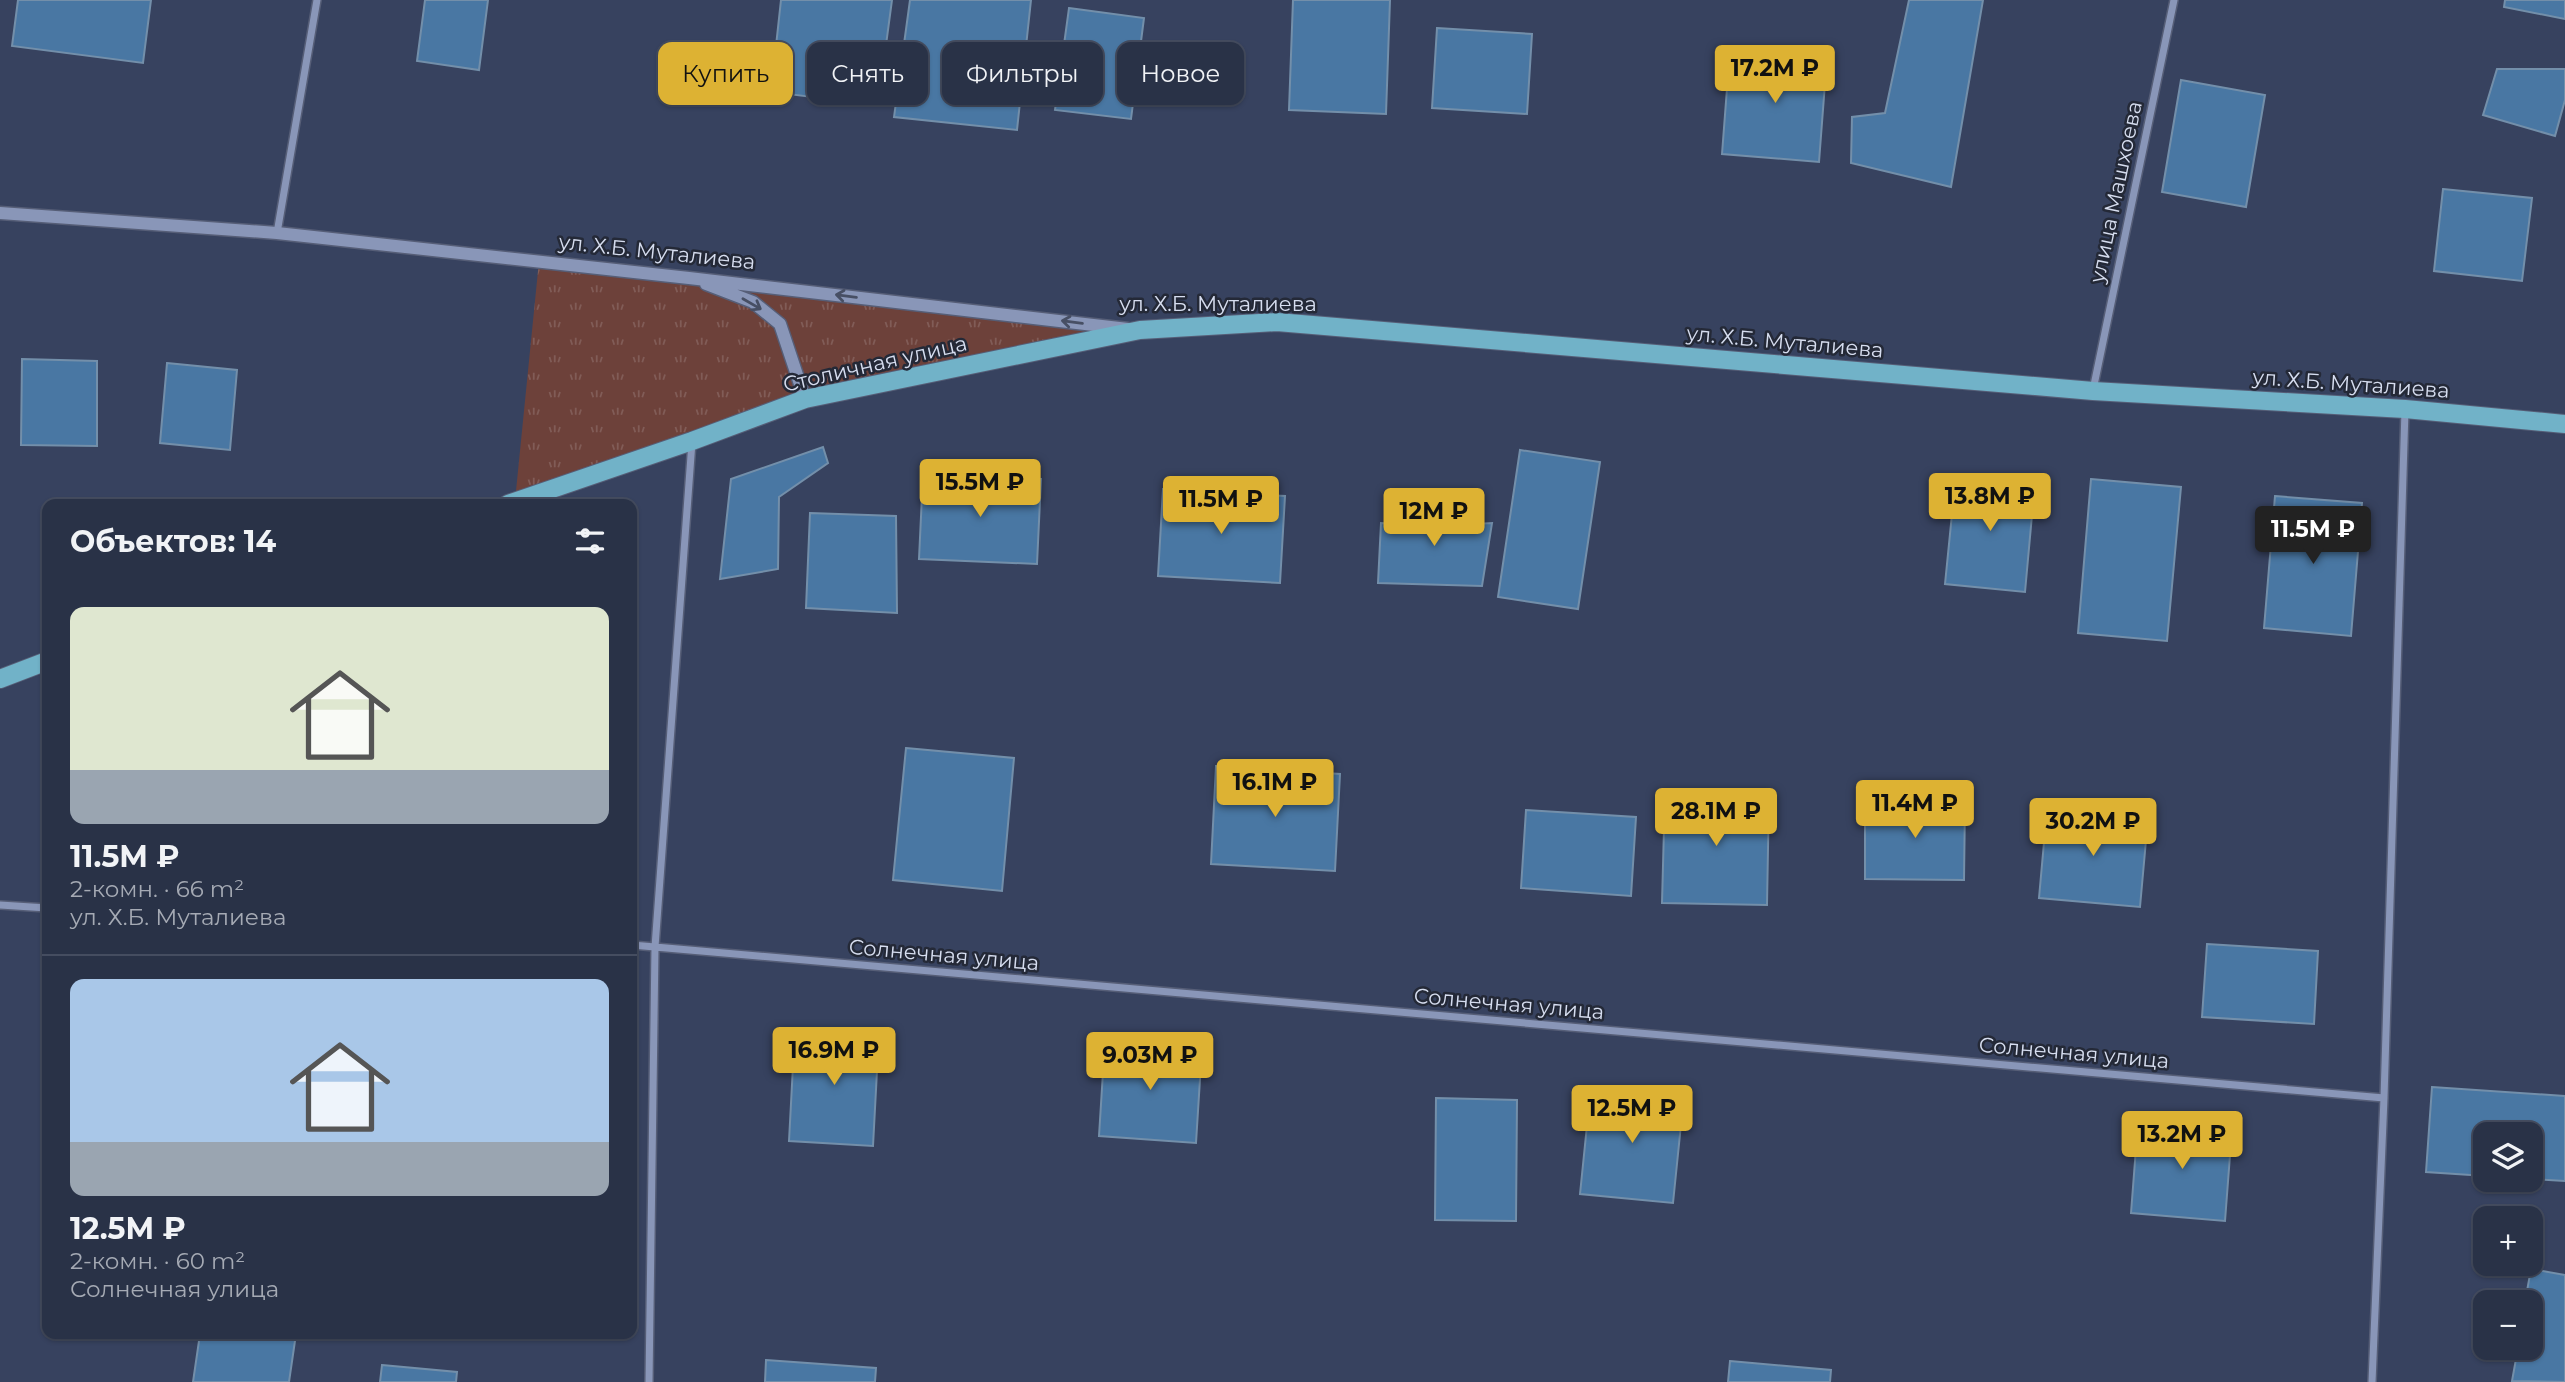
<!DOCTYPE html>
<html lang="ru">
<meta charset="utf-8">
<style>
:root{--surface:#293247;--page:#353e52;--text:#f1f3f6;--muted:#a5aab4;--line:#454d60;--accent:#ddb233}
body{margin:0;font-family:Montserrat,sans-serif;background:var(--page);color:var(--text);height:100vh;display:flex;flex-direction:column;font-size:26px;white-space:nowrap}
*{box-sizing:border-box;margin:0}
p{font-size:23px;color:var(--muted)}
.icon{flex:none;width:38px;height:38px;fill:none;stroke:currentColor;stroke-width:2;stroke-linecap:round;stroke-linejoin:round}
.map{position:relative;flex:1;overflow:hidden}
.panel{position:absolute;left:42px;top:499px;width:595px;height:840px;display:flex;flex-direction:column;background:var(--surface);border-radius:14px;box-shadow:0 2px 5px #0004,0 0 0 2px var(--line)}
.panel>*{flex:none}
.hud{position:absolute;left:658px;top:42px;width:665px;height:63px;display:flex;gap:14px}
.fabs{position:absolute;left:2473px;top:1122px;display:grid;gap:14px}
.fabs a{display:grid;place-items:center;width:70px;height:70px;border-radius:14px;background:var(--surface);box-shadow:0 2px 5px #0004,0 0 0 2px var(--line);font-size:35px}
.price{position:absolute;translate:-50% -60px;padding:0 16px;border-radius:7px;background:var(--accent);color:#111;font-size:23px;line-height:46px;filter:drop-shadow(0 2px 4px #0008)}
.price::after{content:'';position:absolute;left:50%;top:42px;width:21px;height:16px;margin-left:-10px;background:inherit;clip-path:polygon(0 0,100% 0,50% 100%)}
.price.active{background:#222;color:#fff}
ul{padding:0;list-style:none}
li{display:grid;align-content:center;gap:14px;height:371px;padding:0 28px}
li+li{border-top:2px solid var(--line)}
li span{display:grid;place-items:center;height:217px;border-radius:14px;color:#555}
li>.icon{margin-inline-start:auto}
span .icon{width:126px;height:126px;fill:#fffc;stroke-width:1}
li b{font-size:30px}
h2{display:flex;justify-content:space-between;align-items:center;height:84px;padding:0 28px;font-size:30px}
.pill{padding:0 24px;border-radius:14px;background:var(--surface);box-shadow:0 2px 5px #0004,0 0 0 2px var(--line);font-size:24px;line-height:63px}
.pill.active{background:var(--accent);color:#111}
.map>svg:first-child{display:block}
.grass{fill:url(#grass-tufts)}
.building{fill:#4977a3;stroke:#738faa;stroke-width:2}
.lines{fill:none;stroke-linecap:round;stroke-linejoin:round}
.minor-casing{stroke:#565e77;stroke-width:10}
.tertiary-casing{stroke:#565e77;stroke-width:15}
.primary-casing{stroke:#565e77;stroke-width:20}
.minor{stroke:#8996b8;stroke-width:7}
.tertiary{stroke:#8996b8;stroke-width:12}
.primary{stroke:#71b2c8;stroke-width:18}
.oneway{stroke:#474f64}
.labels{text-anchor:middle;stroke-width:5;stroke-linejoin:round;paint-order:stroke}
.street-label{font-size:21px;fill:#d6ddef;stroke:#242937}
</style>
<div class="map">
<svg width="2565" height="1382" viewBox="0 0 2565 1382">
<defs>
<pattern id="grass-tufts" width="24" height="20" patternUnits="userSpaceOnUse" patternTransform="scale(1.75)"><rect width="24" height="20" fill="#6d413a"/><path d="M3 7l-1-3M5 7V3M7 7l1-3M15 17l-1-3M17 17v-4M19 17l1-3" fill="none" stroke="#815c57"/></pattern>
</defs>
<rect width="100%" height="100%" fill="#37425f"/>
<path class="grass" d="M539,261L1140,330L802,389L692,441L515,501Z"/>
<path class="building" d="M18,0H151L143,63L12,46Z
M425,0H488L479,70L417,61Z
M781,0H892L878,105L771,92Z
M910,0H1031L1017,130L894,117Z
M1293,0H1390L1386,114L1289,110Z
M1909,0H1983L1951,187L1851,163L1852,117L1885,113Z
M2505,0H2565V19L2504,7Z
M1069,8L1144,18L1131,119L1055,110Z
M1437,28L1532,34L1527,114L1432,108Z
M1730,49L1827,57L1819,162L1722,154Z
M2497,69H2565V100L2555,136L2483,115Z
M2181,80L2265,95L2246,207L2162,192Z
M2443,189L2532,198L2522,281L2434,271Z
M22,359L97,361V446L21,445Z
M167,363L237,370L230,450L160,443Z
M823,447L828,463L779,497L778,569L720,579L731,479Z
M1520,450L1600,462L1578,609L1498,597Z
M923,474L1041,479L1037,564L919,559Z
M1956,474L2035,482L2025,592L1945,584Z
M2091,479L2181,487L2167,641L2078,633Z
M1163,489L1285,496L1280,583L1158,576Z
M1417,492L1453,498L1454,525L1492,523L1482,586L1378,583L1381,523L1414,525Z
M2275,496L2362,503L2351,636L2264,628Z
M810,513L896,516L897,613L806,608Z
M906,748L1014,758L1002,891L893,880Z
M1216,766L1340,774L1335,871L1211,864Z
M1665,791L1769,793L1767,905L1662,903Z
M1865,801L1965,802L1964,880L1865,879Z
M2047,809L2148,818L2140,907L2039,898Z
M1526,810L1636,817L1631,896L1521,888Z
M2207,944L2318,951L2314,1024L2202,1017Z
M795,1028L879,1033L873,1146L789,1141Z
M1105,1040L1202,1047L1196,1143L1099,1136Z
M1591,1086L1684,1095L1673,1203L1580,1194Z
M2432,1087L2565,1096V1181L2530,1179V1134H2485V1176L2426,1172Z
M1436,1098L1517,1100L1516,1221L1435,1220Z
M2138,1122L2232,1129L2225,1221L2131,1213Z
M2531,1269L2565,1275V1382L2512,1381L2518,1348H2530V1302H2525Z
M200,1334H296L289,1382H193Z
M766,1360L876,1368L875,1382H765Z
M1730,1361L1831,1370L1830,1382H1728Z
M382,1365L457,1372L456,1382H380Z"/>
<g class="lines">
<g class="minor-casing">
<path id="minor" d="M277,233L317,0
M2093,390L2174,0
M0,905L47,908
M632,945L2384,1098
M649,1382L655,947L692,442
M2372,1382L2384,1098L2405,410"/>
</g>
<g class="tertiary-casing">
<path id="tertiary" d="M0,213L277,233L689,278L1128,329
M706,284L753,302L780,324L805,399"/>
</g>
<g class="primary-casing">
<path id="primary" d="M508,504L692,441L805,399L1140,330L1277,322L2093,391L2405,409L2565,424
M0,679L47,661"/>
</g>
<use href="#minor" class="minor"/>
<use href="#tertiary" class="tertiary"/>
<use href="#primary" class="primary"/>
</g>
<defs><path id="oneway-shaft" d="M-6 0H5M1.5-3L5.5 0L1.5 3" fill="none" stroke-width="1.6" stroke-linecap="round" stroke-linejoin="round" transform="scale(1.75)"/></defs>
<g class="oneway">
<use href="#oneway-shaft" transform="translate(846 296) rotate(-173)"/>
<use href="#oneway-shaft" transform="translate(752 304) rotate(30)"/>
<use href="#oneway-shaft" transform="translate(1072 322) rotate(-173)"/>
</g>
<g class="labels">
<g class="street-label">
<text transform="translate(2116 192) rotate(-78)" y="7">улица Машхоева</text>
<text transform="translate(657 252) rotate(6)" y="7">ул. Х.Б. Муталиева</text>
<text x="1218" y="311">ул. Х.Б. Муталиева</text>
<text transform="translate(1785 342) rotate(5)" y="7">ул. Х.Б. Муталиева</text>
<text transform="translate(875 364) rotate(-13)" y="7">Столичная улица</text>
<text transform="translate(2351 384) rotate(4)" y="7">ул. Х.Б. Муталиева</text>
<text transform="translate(944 955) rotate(5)" y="7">Солнечная улица</text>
<text transform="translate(1509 1004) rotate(5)" y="7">Солнечная улица</text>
<text transform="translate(2074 1053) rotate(5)" y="7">Солнечная улица</text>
</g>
</g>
</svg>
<div class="fabs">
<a><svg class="icon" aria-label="layers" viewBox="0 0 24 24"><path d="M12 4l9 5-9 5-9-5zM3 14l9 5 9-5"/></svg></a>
<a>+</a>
<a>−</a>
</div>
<b class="price" style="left:1775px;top:105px">17.2M ₽</b>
<b class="price" style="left:980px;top:519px">15.5M ₽</b>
<b class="price" style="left:1990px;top:533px">13.8M ₽</b>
<b class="price" style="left:1221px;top:536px">11.5M ₽</b>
<b class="price" style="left:1434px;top:548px">12M ₽</b>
<b class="price active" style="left:2313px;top:566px">11.5M ₽</b>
<b class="price" style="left:1275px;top:819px">16.1M ₽</b>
<b class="price" style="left:1915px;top:840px">11.4M ₽</b>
<b class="price" style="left:1716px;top:848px">28.1M ₽</b>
<b class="price" style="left:2093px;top:858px">30.2M ₽</b>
<b class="price" style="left:834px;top:1087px">16.9M ₽</b>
<b class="price" style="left:1150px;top:1092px">9.03M ₽</b>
<b class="price" style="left:1632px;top:1145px">12.5M ₽</b>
<b class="price" style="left:2182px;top:1171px">13.2M ₽</b>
<div class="hud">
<a class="pill active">Купить</a>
<a class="pill">Снять</a>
<a class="pill">Фильтры</a>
<a class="pill">Новое</a>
</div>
<section class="panel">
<h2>Объектов: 14<svg class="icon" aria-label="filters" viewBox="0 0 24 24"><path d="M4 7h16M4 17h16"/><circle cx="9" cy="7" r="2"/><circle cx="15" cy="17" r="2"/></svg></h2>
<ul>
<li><span style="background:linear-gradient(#dfe7d0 75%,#9aa5b1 0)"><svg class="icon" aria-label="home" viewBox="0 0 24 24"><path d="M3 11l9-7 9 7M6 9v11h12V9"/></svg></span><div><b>11.5M ₽</b><p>2-комн. · 66 m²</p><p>ул. Х.Б. Муталиева</p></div></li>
<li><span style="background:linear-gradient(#a9c7e8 75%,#9aa5b1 0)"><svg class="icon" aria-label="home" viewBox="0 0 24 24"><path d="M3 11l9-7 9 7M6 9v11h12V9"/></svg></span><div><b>12.5M ₽</b><p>2-комн. · 60 m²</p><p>Солнечная улица</p></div></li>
</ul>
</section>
</div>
